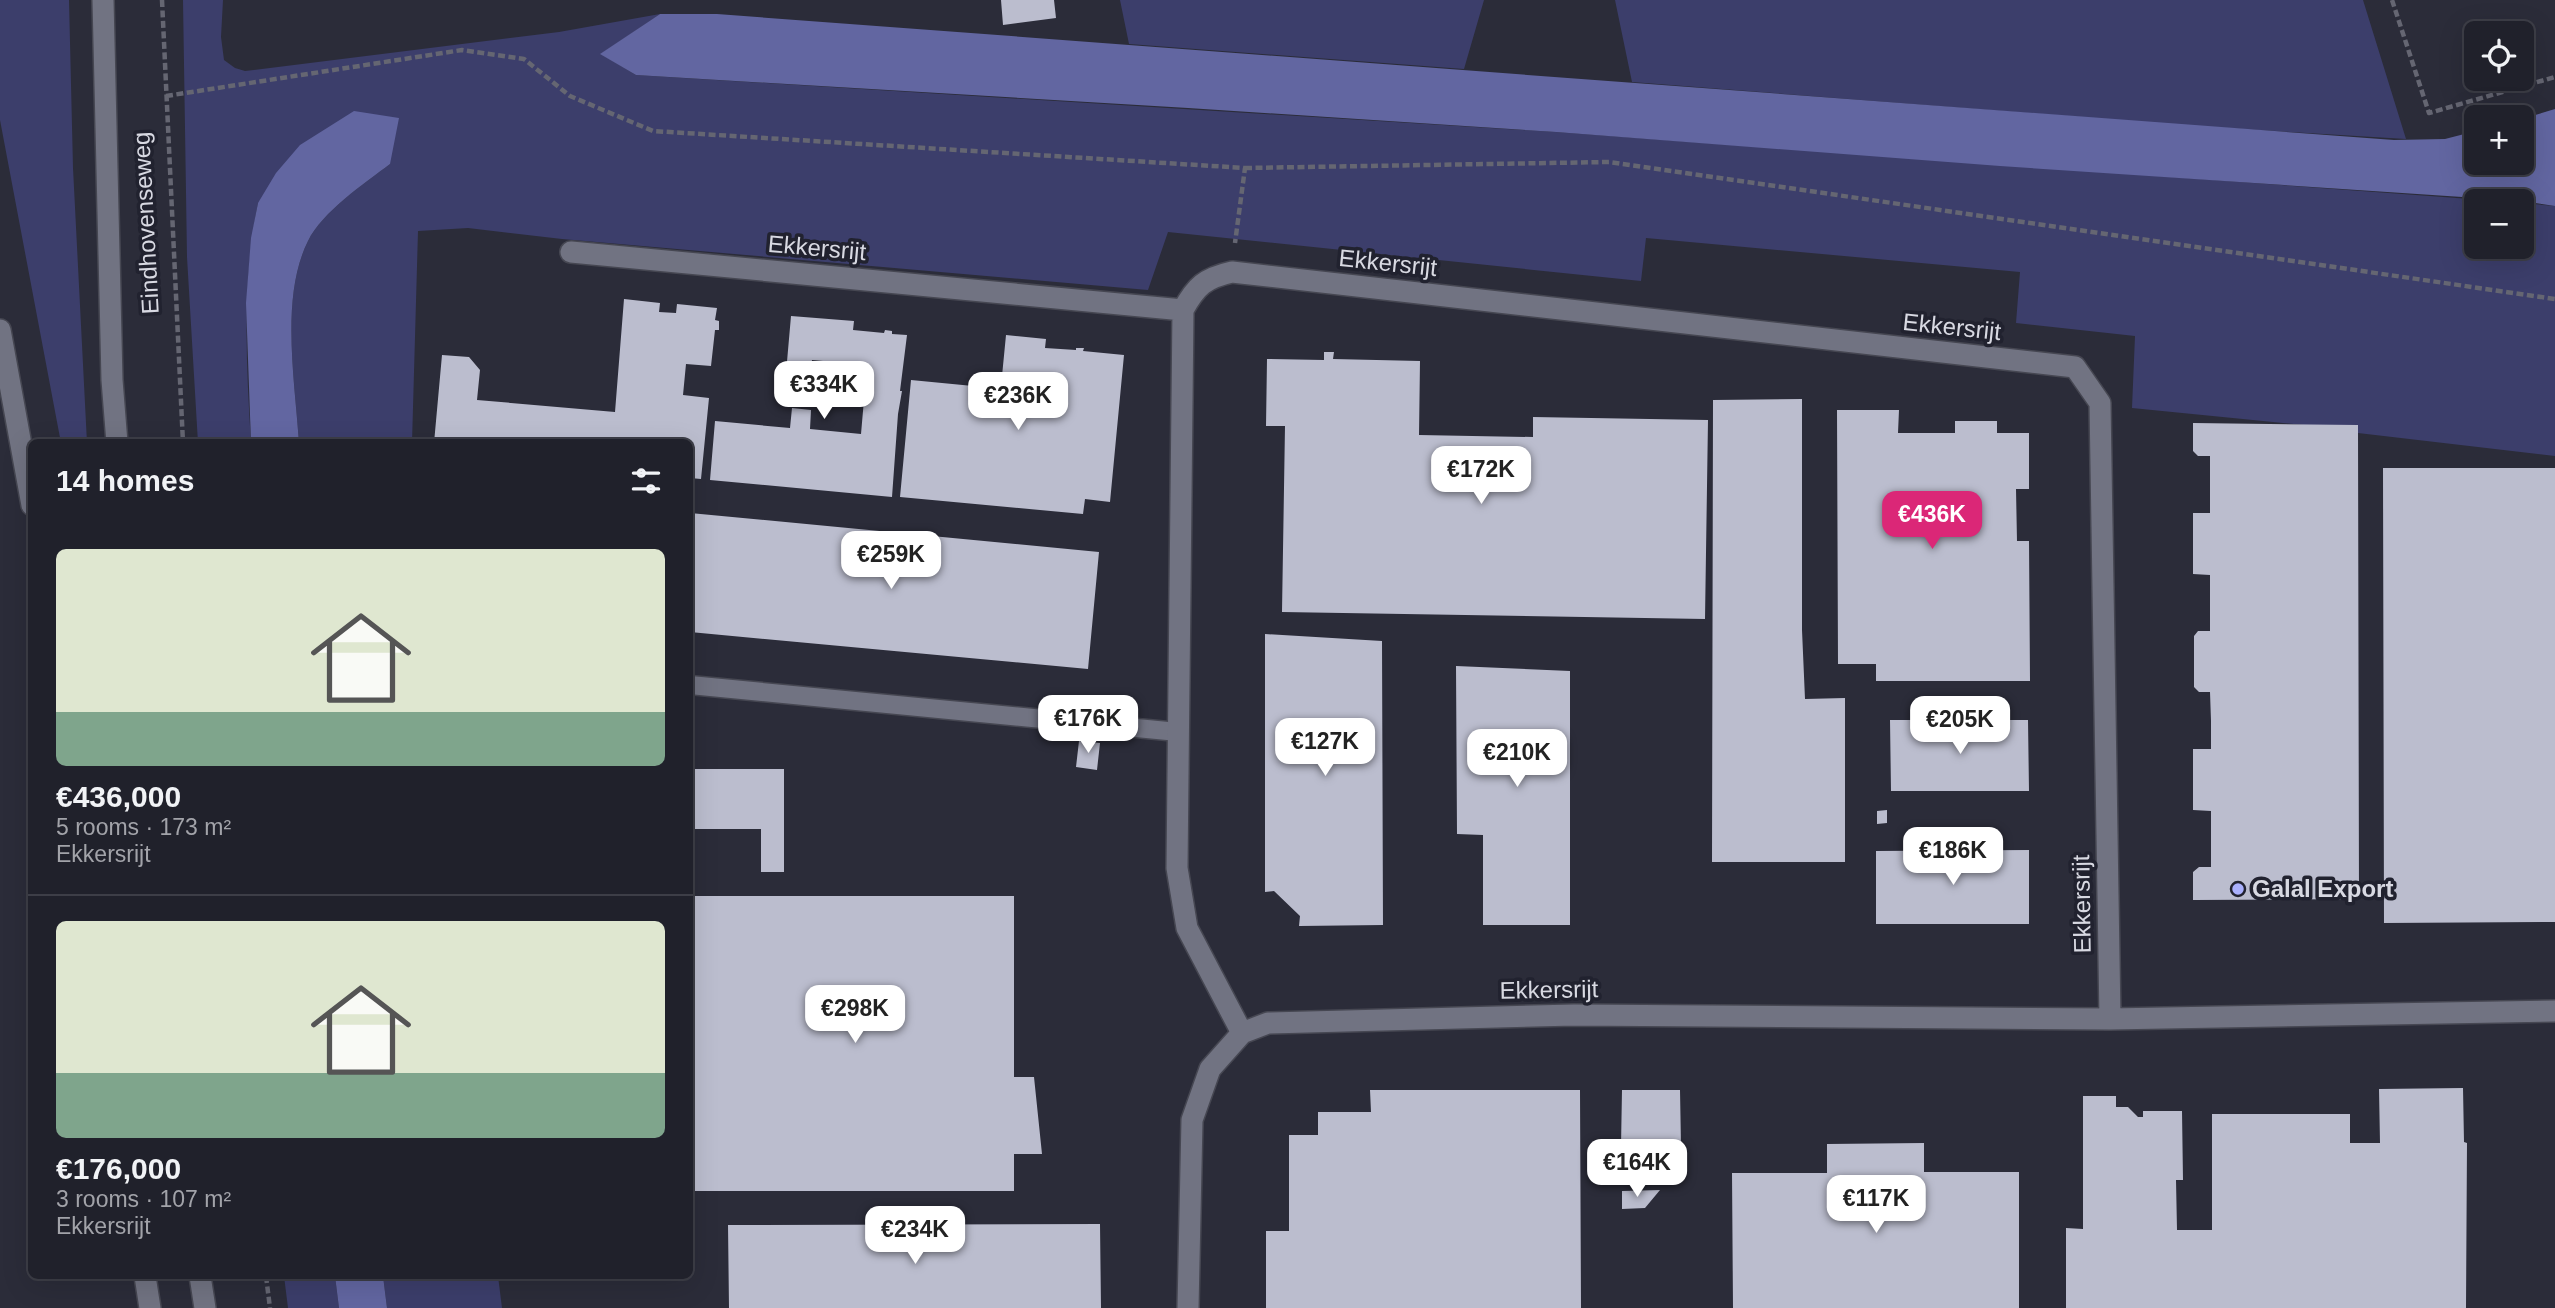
<!DOCTYPE html>
<meta charset="utf-8">
<style>
:root{--surface:#20212b;--page:#282933;--text:#f1f3f6;--muted:#a2a3a9;--line:#3d3e47;--accent:#db2777}
body{margin:0;font-family:Arial,sans-serif;background:var(--page);color:var(--text);height:100vh;display:flex;flex-direction:column;font-size:26px;white-space:nowrap}
*{box-sizing:border-box;margin:0}
p{font-size:23px;color:var(--muted)}
.icon{flex:none;width:38px;height:38px;fill:none;stroke:currentColor;stroke-width:2;stroke-linecap:round;stroke-linejoin:round}
.map{position:relative;flex:1;overflow:hidden}
.sheet{position:absolute;left:28px;top:439px;width:665px;height:840px;display:flex;flex-direction:column;background:var(--surface);border-radius:10px;box-shadow:0 7px 28px #0002,0 0 0 2px var(--line)}
.sheet>*{flex:none}
.tools{position:absolute;left:2464px;top:21px;display:grid;gap:14px}
.tools a{display:grid;place-items:center;width:70px;height:70px;border-radius:10px;background:var(--surface);box-shadow:0 7px 28px #0002,0 0 0 2px var(--line);font-size:35px}
.price{position:absolute;translate:-50% -60px;padding:0 16px;border-radius:14px;background:#fff;color:#222;font-size:23px;line-height:46px;filter:drop-shadow(0 2px 4px #0008)}
.price::after{content:'';position:absolute;left:50%;top:42px;width:21px;height:16px;margin-left:-10px;background:inherit;clip-path:polygon(0 0,100% 0,50% 100%)}
.price.on{background:var(--accent);color:#fff}
ul{padding:0;list-style:none}
li{display:grid;align-content:center;gap:14px;height:371px;padding:0 28px}
li+li{border-top:2px solid var(--line)}
li span{display:grid;place-items:center;height:217px;border-radius:10px;color:#555}
li>.icon{margin-inline-start:auto}
span .icon{width:126px;height:126px;fill:#fffc;stroke-width:1}
li b{font-size:30px}
h2{display:flex;justify-content:space-between;align-items:center;height:84px;padding:0 28px;font-size:30px}
.map>svg:first-child{display:block}
.green{fill:#3c3e6b}
.water{fill:#6266a1}
.building{fill:#bbbdce}
.lines{fill:none;stroke-linecap:round;stroke-linejoin:round}
.lane-casing{stroke:#464752;stroke-width:21}
.street-casing{stroke:#464752;stroke-width:24}
.secondary-casing{stroke:#464752;stroke-width:24}
.path{stroke:#656672;stroke-width:4.5;stroke-dasharray:7 3.5;stroke-linecap:butt}
.lane{stroke:#717382;stroke-width:18}
.street{stroke:#717382;stroke-width:21}
.secondary{stroke:#717382;stroke-width:21}
.poi-dot{fill:#aab0fc;stroke:#21222f;stroke-width:2.5}
.labels{text-anchor:middle;stroke-width:7;stroke-linejoin:round;paint-order:stroke}
.street-label{font-size:24px;fill:#d8d9e2;stroke:#21222f}
.poi-label{font-size:24px;font-weight:bold;fill:#d8d9e2;stroke:#21222f;text-anchor:start}
</style>
<div class="map">
<svg width="2555" height="1308" viewBox="0 0 2555 1308">
<rect width="100%" height="100%" fill="#2b2c39"/>
<path class="green" d="M0,0H69L73,168L87,443H61L0,120Z
M183,0H223L221,37L224,60L235,68L245,71L559,32L660,14L601,54L636,75L1556,132L2498,201H2476V247H2522V203L2555,206V456L2358,433L2344,429L2132,408L2135,336L2016,323L2020,272L1646,238L1641,281L1168,232L1148,290L562,239L468,228L418,231L412,443H299C295,381 280,297 308,241C322,212 365,183 390,164L258,203C242,282 246,362 251,443H198L187,257Z
M1120,0H1484L1464,69L1129,44Z
M1615,0H2363L2406,139L2194,126L1632,82Z
M284,1276H335L339,1308H288Z
M383,1276H498L502,1308H387Z"/>
<path class="water" d="M660,14H717L2394,140L2445,139L2476,131V163H2522V119L2555,109V206L2522,201L2000,166L1556,132L1188,108L636,75L600,54Z
M354,111L399,118L390,164C365,183 322,212 308,241C280,297 295,381 299,443H251L246,303L251,238L258,203L276,173L300,145Z
M335,1276H383L387,1308H339Z"/>
<path class="building" d="M1001,0H1054L1056,18L1003,25Z
M624,299L660,303L659,312L676,313L677,304L717,308L715,320L719,321V330H715L711,366L686,364L683,395L709,398L701,479L690,478V443H434L442,355L469,357L480,370L477,400L615,412Z
M791,316L854,321L853,330L884,333L885,330L892,331V334L907,335L900,391H902L898,414L892,497L710,480L715,421L790,428L792,408L811,410L810,429L861,434L867,365L812,360L810,376L786,373Z
M1006,335L1046,339L1045,348L1076,350V348H1084L1083,351L1124,355L1110,502L1085,499L1083,514L900,497L911,380L973,386L974,374L1002,376Z
M1324,352H1334L1333,359L1420,361L1419,435L1533,437V417L1708,420L1705,619L1282,612L1285,426H1266L1267,359L1324,360Z
M1802,399V630L1805,699L1845,698V862H1712L1713,400Z
M1837,410H1899L1898,433H1955V421H1997V433H2029V489H2016L2017,541H2029L2030,681H1876V664H1838Z
M2193,423L2358,425L2359,899L2193,900V872L2199,867H2211V811L2193,810V749H2211V721L2210,692H2199L2194,687V636L2198,631H2210V575L2193,574V513H2210V456H2198L2193,451Z
M2383,468H2555V922L2384,923Z
M690,513L1099,552L1088,669L690,632Z
M1265,634L1382,641L1383,925L1299,926L1300,916L1274,891L1265,892Z
M1456,666L1570,671V925H1483V835L1457,834Z
M1890,720H2028L2029,791H1891Z
M1079,741L1100,743L1097,770L1076,767Z
M693,769H784V872H761V829H693Z
M1887,810V823L1877,824V811Z
M2029,850V924H1876V851Z
M690,896H1014V1077H1034L1042,1154H1014V1191H690Z
M2463,1088L2464,1142L2467,1143L2466,1308H2066V1228L2083,1229V1096H2116V1107H2128L2138,1117H2143V1111H2182L2183,1180H2176L2177,1230H2212V1114H2350V1143H2380L2379,1089Z
M1370,1090H1580L1581,1308H1266V1231H1289V1135H1318V1112H1371Z
M1622,1090H1680L1681,1146H1621Z
M1924,1143V1172H2019V1308H1733L1732,1173H1827V1144Z
M1660,1190L1645,1208L1622,1209V1191Z
M1100,1224L1101,1308H729L728,1225Z"/>
<g class="lines">
<g class="lane-casing">
<path id="lane" d="M690,685L1178,732"/>
</g>
<g class="street-casing">
<path id="street" d="M571,252L1183,310
M0,330L32,505
M1242,1033L1187,928L1177,868L1183,310C1196,286 1205,278 1232,272L2075,367L2100,403L2110,1019
M145,1276L150,1308
M1188,1308L1192,1120L1210,1069L1242,1033L1268,1023L1574,1015L2110,1019L2555,1011"/>
</g>
<g class="secondary-casing">
<path id="secondary" d="M103,0L112,380L117,443
M200,1276L205,1308"/>
</g>
<path class="path" d="M162,0L183,443
M2392,0L2429,113L2555,77
M166,96L462,50L524,59L570,96L653,131L1245,168L1235,243
M1245,168L1609,162L2555,299
M266,1276L270,1308"/>
<use href="#lane" class="lane"/>
<use href="#street" class="street"/>
<use href="#secondary" class="secondary"/>
</g>
<circle class="poi-dot" cx="2238" cy="889" r="7"/>
<g class="labels">
<g class="street-label">
<text transform="translate(146 223) rotate(-93)" y="8">Eindhovenseweg</text>
<text transform="translate(817 248) rotate(5)" y="8">Ekkersrijt</text>
<text transform="translate(1388 263) rotate(6)" y="8">Ekkersrijt</text>
<text transform="translate(1952 327) rotate(6)" y="8">Ekkersrijt</text>
<text transform="translate(2082 904) rotate(-91)" y="8">Ekkersrijt</text>
<text transform="translate(1549 990) rotate(-1)" y="8">Ekkersrijt</text>
</g>
<g class="poi-label">
<text x="2252" y="897">Galal Export</text>
</g>
</g>
</svg>
<div class="tools">
<a><svg class="icon" aria-label="locate" viewBox="0 0 24 24"><circle cx="12" cy="12" r="6"/><path d="M12 2v4M12 18v4M2 12h4M18 12h4"/></svg></a>
<a>+</a>
<a>−</a>
</div>
<b class="price" style="left:824px;top:421px">€334K</b>
<b class="price" style="left:1018px;top:432px">€236K</b>
<b class="price" style="left:1481px;top:506px">€172K</b>
<b class="price on" style="left:1932px;top:551px">€436K</b>
<b class="price" style="left:891px;top:591px">€259K</b>
<b class="price" style="left:1088px;top:755px">€176K</b>
<b class="price" style="left:1960px;top:756px">€205K</b>
<b class="price" style="left:1325px;top:778px">€127K</b>
<b class="price" style="left:1517px;top:789px">€210K</b>
<b class="price" style="left:1953px;top:887px">€186K</b>
<b class="price" style="left:855px;top:1045px">€298K</b>
<b class="price" style="left:1637px;top:1199px">€164K</b>
<b class="price" style="left:1876px;top:1235px">€117K</b>
<b class="price" style="left:915px;top:1266px">€234K</b>
<section class="sheet">
<h2>14 homes<svg class="icon" aria-label="filters" viewBox="0 0 24 24"><path d="M4 7h16M4 17h16"/><circle cx="9" cy="7" r="2"/><circle cx="15" cy="17" r="2"/></svg></h2>
<ul>
<li><span style="background:linear-gradient(#dfe7d0 75%,#7fa58c 0)"><svg class="icon" aria-label="home" viewBox="0 0 24 24"><path d="M3 11l9-7 9 7M6 9v11h12V9"/></svg></span><div><b>€436,000</b><p>5 rooms · 173 m²</p><p>Ekkersrijt</p></div></li>
<li><span style="background:linear-gradient(#dfe7d0 70%,#7fa58c 0)"><svg class="icon" aria-label="home" viewBox="0 0 24 24"><path d="M3 11l9-7 9 7M6 9v11h12V9"/></svg></span><div><b>€176,000</b><p>3 rooms · 107 m²</p><p>Ekkersrijt</p></div></li>
</ul>
</section>
</div>
